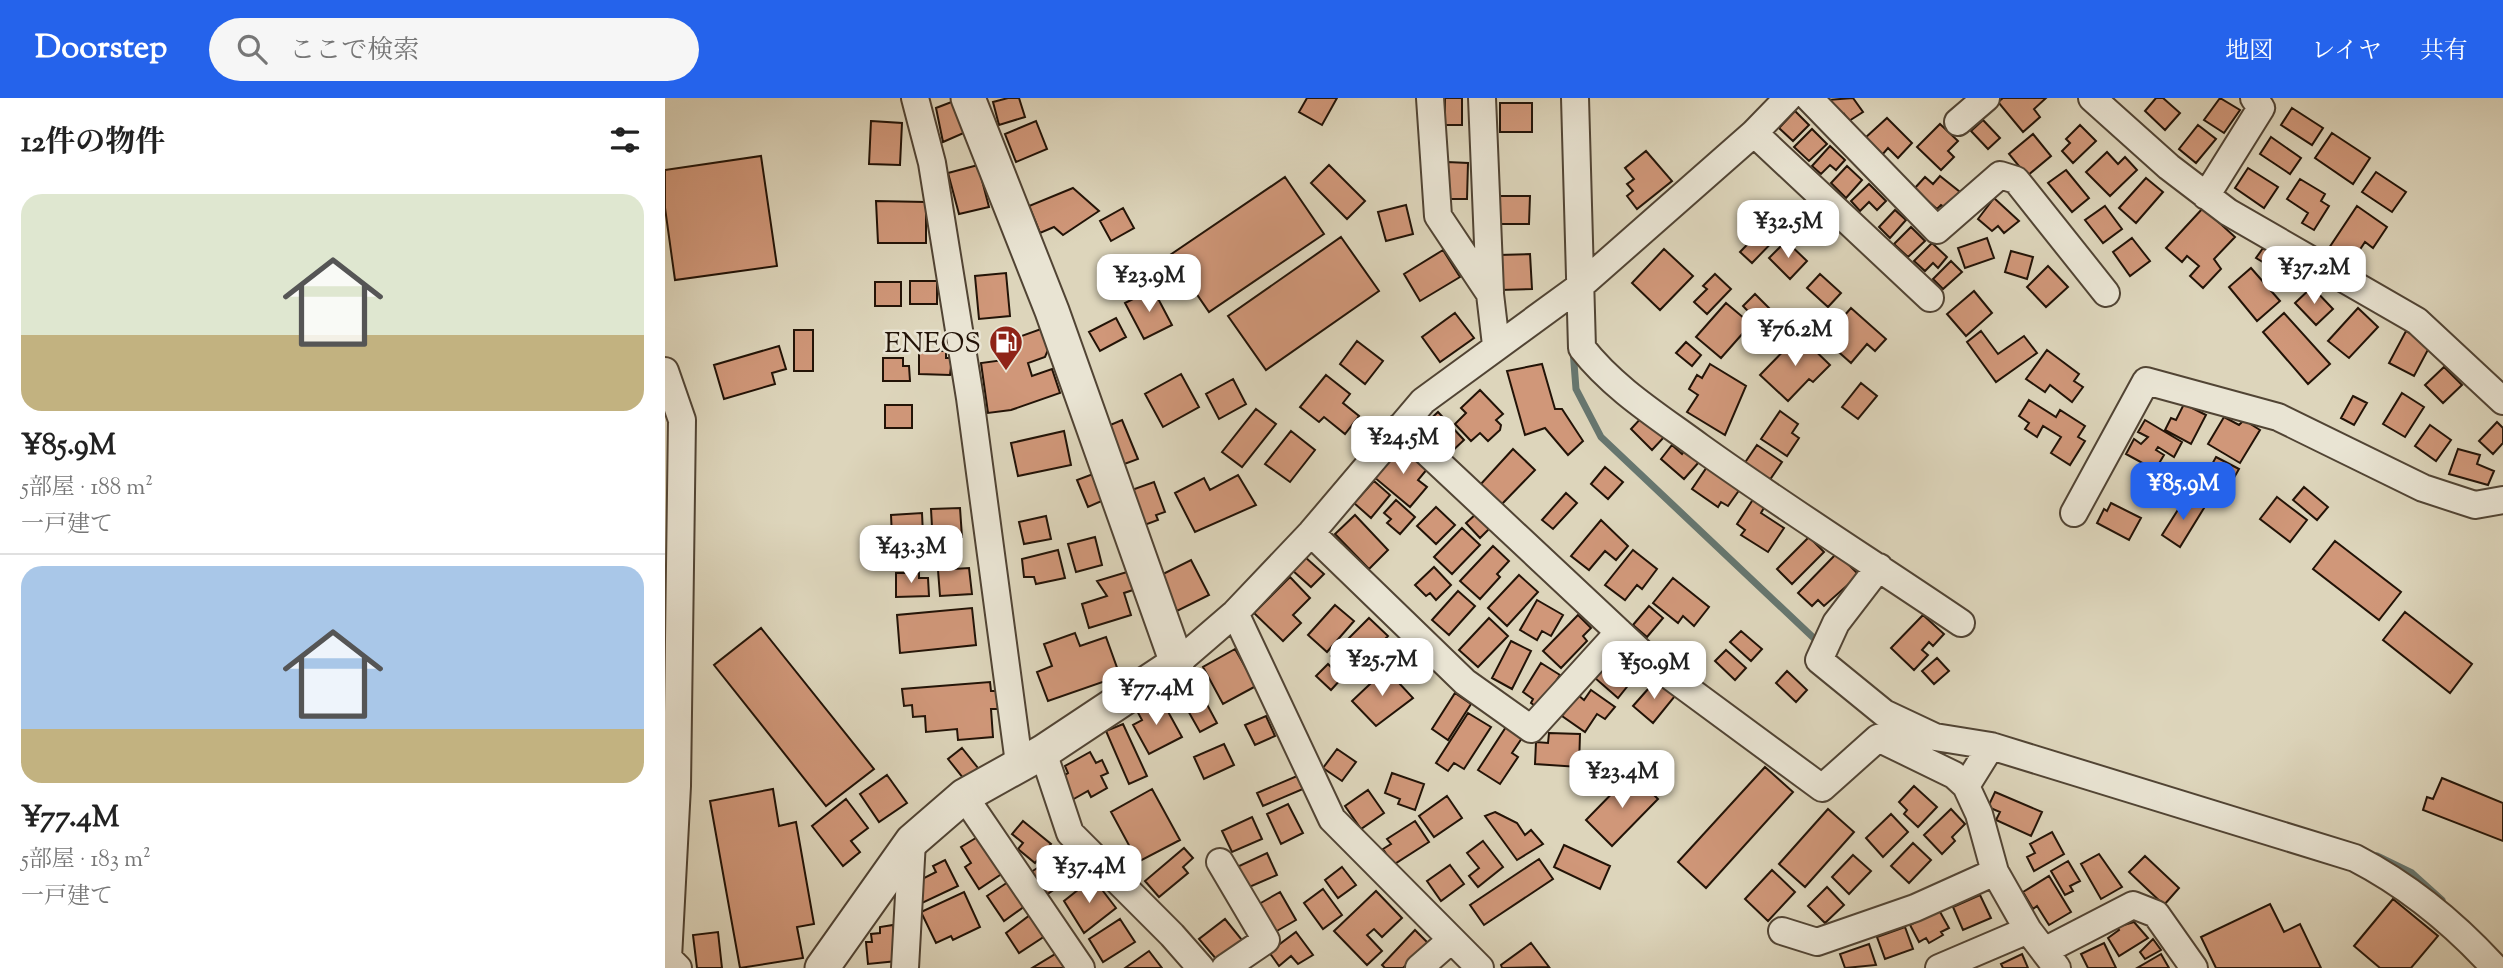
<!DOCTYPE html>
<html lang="ja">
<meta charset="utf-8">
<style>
:root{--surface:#fff;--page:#f6f6f6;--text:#222;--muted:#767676;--line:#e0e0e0;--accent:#2563eb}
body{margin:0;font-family:"Sorts Mill Goudy","Noto Serif JP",serif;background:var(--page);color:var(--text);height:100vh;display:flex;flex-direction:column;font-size:26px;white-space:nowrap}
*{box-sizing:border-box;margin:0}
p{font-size:23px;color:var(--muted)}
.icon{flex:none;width:38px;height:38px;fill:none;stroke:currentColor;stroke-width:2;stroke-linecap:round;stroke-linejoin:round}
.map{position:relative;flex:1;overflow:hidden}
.drawer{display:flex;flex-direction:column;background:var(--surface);width:665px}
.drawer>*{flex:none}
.price{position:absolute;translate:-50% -60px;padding:0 16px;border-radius:14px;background:#fff;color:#222;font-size:23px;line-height:46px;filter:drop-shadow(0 2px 4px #0008)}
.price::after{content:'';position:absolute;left:50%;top:42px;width:21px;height:16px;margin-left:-10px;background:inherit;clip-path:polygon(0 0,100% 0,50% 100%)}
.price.on{background:var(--accent);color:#fff}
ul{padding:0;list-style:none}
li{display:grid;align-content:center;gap:14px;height:371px;padding:0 21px}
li+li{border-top:2px solid var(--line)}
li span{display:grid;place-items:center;height:217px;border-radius:21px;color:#555}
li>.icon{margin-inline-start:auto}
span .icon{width:126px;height:126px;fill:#fffc;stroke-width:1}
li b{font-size:30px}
h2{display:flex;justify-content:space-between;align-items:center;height:84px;padding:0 21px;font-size:30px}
header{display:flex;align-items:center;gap:42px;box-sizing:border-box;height:98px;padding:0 35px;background:var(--accent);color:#fff}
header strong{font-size:33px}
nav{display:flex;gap:38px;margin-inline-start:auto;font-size:24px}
.search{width:490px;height:63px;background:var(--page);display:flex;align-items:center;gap:18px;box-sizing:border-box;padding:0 24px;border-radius:38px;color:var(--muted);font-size:26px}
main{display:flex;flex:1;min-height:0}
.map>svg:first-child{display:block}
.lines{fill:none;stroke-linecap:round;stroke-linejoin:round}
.stream{stroke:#66766f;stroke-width:7}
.building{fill:#d09779;stroke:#221307;stroke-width:2}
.minor-casing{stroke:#514434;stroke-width:30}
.tertiary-casing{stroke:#514434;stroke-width:37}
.minor{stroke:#e9e4d3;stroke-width:26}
.tertiary{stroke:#e9e4d3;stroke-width:33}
.labels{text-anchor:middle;stroke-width:5;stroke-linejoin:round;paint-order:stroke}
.poi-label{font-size:28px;fill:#221307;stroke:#e9e4d3;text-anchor:end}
</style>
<header>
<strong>Doorstep</strong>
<div class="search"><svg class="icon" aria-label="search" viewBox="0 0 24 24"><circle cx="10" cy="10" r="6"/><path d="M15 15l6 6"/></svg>ここで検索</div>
<nav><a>地図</a><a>レイヤ</a><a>共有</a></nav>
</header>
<main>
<section class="drawer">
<h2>12件の物件<svg class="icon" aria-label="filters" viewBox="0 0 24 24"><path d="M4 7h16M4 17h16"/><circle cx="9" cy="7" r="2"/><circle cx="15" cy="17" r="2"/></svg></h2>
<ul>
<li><span style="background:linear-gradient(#dfe7d0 65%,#c2b280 0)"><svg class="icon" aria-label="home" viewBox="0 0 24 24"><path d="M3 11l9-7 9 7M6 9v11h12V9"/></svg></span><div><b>¥85.9M</b><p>5部屋 · 188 m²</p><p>一戸建て</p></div></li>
<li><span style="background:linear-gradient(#a9c7e8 75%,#c2b280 0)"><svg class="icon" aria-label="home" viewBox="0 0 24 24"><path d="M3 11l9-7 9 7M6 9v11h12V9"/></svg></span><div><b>¥77.4M</b><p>5部屋 · 183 m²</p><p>一戸建て</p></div></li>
</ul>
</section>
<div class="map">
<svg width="1838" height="870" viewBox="0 0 1838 870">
<rect width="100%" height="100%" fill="#ddd5bb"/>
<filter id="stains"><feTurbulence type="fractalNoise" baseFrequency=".00286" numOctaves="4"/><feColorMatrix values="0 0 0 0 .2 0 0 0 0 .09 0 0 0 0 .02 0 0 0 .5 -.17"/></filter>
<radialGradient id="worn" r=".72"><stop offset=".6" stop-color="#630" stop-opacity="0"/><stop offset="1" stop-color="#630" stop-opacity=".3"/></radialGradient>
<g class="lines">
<path class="stream" d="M908,252L911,291L936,339L1155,546
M1712,758L1747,775L1777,802"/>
</g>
<path class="building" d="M343,0H354L360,19L334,27L328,4Z
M642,0H672L657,27L634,14Z
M780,0H797V27H780Z
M1188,0L1198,14L1184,23L1179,16L1174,20L1162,2Z
M1338,0H1381L1369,11L1375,19L1358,34L1333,4Z
M1491,0H1498L1515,15L1500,32L1480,13Z
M1555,0L1575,12L1559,35L1539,22Z
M289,3L301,34L278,44L271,10Z
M835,5H867V34H835Z
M1627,10L1658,30L1647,47L1616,27Z
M1130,13L1144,27L1128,43L1114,30Z
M1222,20L1247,45L1233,60L1223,50L1217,57L1200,40Z
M1318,22L1335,40L1323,51L1306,33Z
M206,23L237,25L235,67L204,66Z
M371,23L382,51L351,64L340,36Z
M1275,26L1293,43L1283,53L1289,59L1276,72L1252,49Z
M1415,27L1431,43L1408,65L1397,53L1405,45L1401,41Z
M1533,27L1551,41L1531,65L1514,51Z
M1147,31L1162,46L1144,63L1129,49Z
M1667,35L1705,60L1688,86L1650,60Z
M1368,36L1386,58L1362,78L1344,56Z
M1606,39L1636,60L1625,76L1595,56Z
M1165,48L1180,62L1171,72L1165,67L1156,76L1147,68Z
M981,53L1007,83L972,111L962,98L968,93L962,86L969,81L960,70Z
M1442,54L1453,66L1460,59L1472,72L1445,98L1421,74Z
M96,58L112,168L10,182L0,110V72Z
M782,64L803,65L802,101H781Z
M313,67L324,109L294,116L283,75Z
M664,67L700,103L682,121L646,85Z
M1182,68L1197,82L1181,100L1166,85Z
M1583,70L1613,89L1599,110L1570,90Z
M1401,72L1424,100L1407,114L1383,85Z
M1711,74L1741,94L1727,114L1697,94Z
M1275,78L1295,94L1281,110L1276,107L1272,111L1249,91L1260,79L1268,86Z
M620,79L659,136L544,214L505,157Z
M1481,80L1498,94L1471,125L1454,110Z
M1635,81L1660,96L1656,103L1664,108L1649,132L1637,125L1643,115L1622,101Z
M1204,86L1221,103L1212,112L1204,104L1195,113L1186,103Z
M408,90L434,113L398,137L389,129L375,135L364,108Z
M832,98H865L864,126H832Z
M1329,100L1354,123L1339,135L1333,128L1327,133L1313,121Z
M211,103L261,104V145H213Z
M741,107L748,136L721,143L713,114Z
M1440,108L1457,131L1438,145L1420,122Z
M1692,108L1722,129L1708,150L1700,144L1686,165L1664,150Z
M458,110L469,130L446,143L435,123Z
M1538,110L1570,139L1549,161L1556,171L1538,190L1525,178L1534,168L1522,158L1517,164L1501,150Z
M1230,112L1241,122L1225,140L1214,129Z
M1105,123L1117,134L1087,165L1075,154Z
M1246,129L1260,143L1243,159L1229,146Z
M676,139L714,193L601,272L563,218Z
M1322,140L1329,160L1300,170L1293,150Z
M1467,140L1485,163L1465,178L1448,154Z
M1121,143L1142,163L1125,181L1104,160Z
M1267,145L1282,159L1273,170L1268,165L1260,173L1249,163Z
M1598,150L1630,171L1620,184L1599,170L1601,166L1591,160Z
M999,151L1028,178L995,212L967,185Z
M778,152L795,179L755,203L739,176Z
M1346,153L1368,159L1362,181L1340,174Z
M865,156L867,191L835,192L834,157Z
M1286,163L1297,174L1278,191L1268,181Z
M1383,168L1403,189L1381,209L1362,189Z
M1586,170L1615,203L1592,223L1564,189Z
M341,175L345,218L314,221L310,178Z
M1050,176L1066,191L1042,216L1029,204L1042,191L1038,188Z
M1155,176L1176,195L1163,209L1142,190Z
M245,183H272V206H245Z
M210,184H236V208H210Z
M1647,189L1668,211L1651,227L1630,205Z
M488,191L507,227L479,241L460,205Z
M1309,193L1327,215L1301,238L1282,216Z
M1090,196L1110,216L1098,229L1078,208Z
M1061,205L1086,226L1056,260L1031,239Z
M1186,210L1221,241L1210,253L1202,246L1186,265L1159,241Z
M1693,210L1713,229L1684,260L1663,243Z
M790,215L809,240L775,264L757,239Z
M1619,215L1665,266L1643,286L1598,234Z
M451,220L461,239L435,253L424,234Z
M376,231L383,252L380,259L363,265L367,278L387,271L395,295L346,312L323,315L316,265L339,262L337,245Z
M129,232H148V273H129Z
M1316,233L1333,256L1359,238L1372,255L1331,284L1302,244Z
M1741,233L1766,246L1749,278L1724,265Z
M1134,237L1165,267L1148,284L1144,281L1123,303L1095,277Z
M692,243L718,263L700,286L675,266Z
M1021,244L1036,257L1027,268L1011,255Z
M114,248L121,271L107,275L110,286L59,301L49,267Z
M1382,252L1414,276L1409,283L1418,289L1407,304L1385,287L1380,294L1361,281Z
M254,253H281V260H287L285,277L254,276Z
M218,260H238V268H244L245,283H218Z
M877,266L890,311H897L918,343L903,357L880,330L860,337L842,273Z
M1045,266L1081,288L1060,337L1022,314L1033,297L1024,291L1032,277L1037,280Z
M1779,269L1797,287L1778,305L1760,287Z
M516,276L534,309L498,329L480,296Z
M661,277L685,296L678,305L694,318L680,336L659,319L654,324L635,309Z
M568,281L581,306L554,321L541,296Z
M1196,285L1212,298L1193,321L1177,309Z
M815,292L838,316L831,322L836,327L835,332L823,343L815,335L806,343L790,326L801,315L796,310Z
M1737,295L1759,309L1740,339L1718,326Z
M1688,298L1702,305L1689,327L1676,320Z
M1364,302L1391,319L1395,312L1420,328L1413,339L1420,343L1405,367L1386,355L1396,339L1378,328L1372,339L1360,331L1364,325L1354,318Z
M1519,306L1541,317L1526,346L1500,332L1506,320L1511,322Z
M220,307H247V330H220Z
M591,311L611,326L577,369L557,354Z
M1115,313L1133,326L1127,335L1134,340L1122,358L1096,341Z
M773,314L799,342L783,357L757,329Z
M977,319L1001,337L987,352L966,331Z
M1559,319L1574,327L1579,322L1595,332L1575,365L1543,346Z
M457,322L473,361L454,368L438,330Z
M1480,322L1517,344L1509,359L1493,349L1491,352L1499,357L1490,372L1461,356L1469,341L1476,346L1483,339L1473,334Z
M1832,324L1838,330V345L1828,356L1814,343Z
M1765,327L1786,342L1771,363L1750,348Z
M399,333L406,367L353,378L346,345Z
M626,333L650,352L625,384L600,366Z
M736,347L763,370L753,382L762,389L745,409L709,379Z
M1007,347L1017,356L1020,352L1034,364L1019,381L996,361Z
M1092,347L1117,364L1102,386L1077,369Z
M848,351L870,372L836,407L815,387Z
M1793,351L1815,357L1812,366L1829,373L1823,387L1784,376Z
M1551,359L1574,371L1558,399L1528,382L1537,366L1545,370Z
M940,369L958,384L943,401L926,386Z
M1042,369L1075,391L1063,408L1056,404L1053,409L1027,391Z
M428,376L439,402L423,409L412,382Z
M573,377L591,407L530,434L510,395L539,380L545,392Z
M709,383L725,397L706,420L689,405Z
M489,384L500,414L491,417L493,422L474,429L461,394Z
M1639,389L1663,409L1652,422L1628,402Z
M901,395L912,405L888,431L877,422Z
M1521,399L1539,410L1515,449L1497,437Z
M1612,399L1642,422L1625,444L1595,421Z
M1089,400L1100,408L1096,415L1119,430L1103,454L1076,437L1080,432L1072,426Z
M731,402L750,419L735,436L722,425L726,421L719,415Z
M1446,405L1476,420L1464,442L1432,425L1439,411L1442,413Z
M771,409L790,427L771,446L752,428Z
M295,410L297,439L284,440L287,447H268L266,411Z
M257,415L258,437L227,439L226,417Z
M811,416L825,430L815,440L801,425Z
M690,417L723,452L704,471L670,436Z
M381,418L386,441L359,446L354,424Z
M936,422L963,448L951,462L940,453L924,472L906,458Z
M797,430L815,447L787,476L769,459Z
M430,439L437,467L411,474L403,446Z
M1144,439L1159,454L1127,486L1112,471Z
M1670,443L1736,494L1714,522L1648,471Z
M828,448L844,463L832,476L835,479L815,501L795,483Z
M393,452L400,480L371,486L369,479H359L357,461Z
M968,452L992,471L977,491L972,487L960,502L940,487Z
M1172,455L1194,477L1159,508L1153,502L1147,508L1133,495Z
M640,459L659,476L646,489L627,472Z
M526,462L544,497L512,513L494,478Z
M769,469L786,487L771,502L765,495L761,498L750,487Z
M304,470L307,496L275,498L273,472Z
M462,474L468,492L459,495L466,517L424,530L417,506L442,498L432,483Z
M231,475H254V480H263L264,498L231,499Z
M854,477L873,494L842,528L823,510Z
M625,479L645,500L628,517L636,525L618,543L589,515Z
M1008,480L1044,509L1029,528L1018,518L1013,525L988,505Z
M793,493L810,508L784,537L767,522Z
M872,502L898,517L886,538L877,533L872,542L855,532Z
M670,507L689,523L662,554L643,537Z
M984,508L998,520L982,539L968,527Z
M307,510L311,547L235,555L232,517Z
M1740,514L1807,566L1785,595L1718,542Z
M913,517L926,530L918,538L922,543L896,570L878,553Z
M1258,517L1279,536L1268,548L1264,544L1257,552L1263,557L1249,572L1226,550Z
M704,520L723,538L694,568L690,563L680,573L666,558Z
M824,520L843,538L813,569L794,552Z
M96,530L209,671L161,708L49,567Z
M1076,533L1097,551L1086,563L1065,544Z
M410,535L415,548L441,539L455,578L383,603L372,574L387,568L379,546Z
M846,543L866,553L847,591L827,580Z
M570,551L591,588L558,606L538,569Z
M1061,552L1081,570L1070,582L1050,563Z
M950,556L973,575L953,600L930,580Z
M1272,560L1284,573L1269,586L1257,573Z
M876,565L895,577L873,610L866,605L868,601L858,594Z
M663,566L677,580L666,592L651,578Z
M721,571L748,600L711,628L687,603Z
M1122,573L1142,592L1131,604L1111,585Z
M991,582L1010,598L988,625L968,608Z
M325,584L326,593H332L333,611H326L328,639L293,642L292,631L261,634L260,618L248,619L247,607L239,608L237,591Z
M531,586L552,625L535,634L513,595Z
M926,592L950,609L940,621L932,616L920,634L897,618L913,597L919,602Z
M790,595L806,606L783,642L767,631Z
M491,601L496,612L501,610L517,639L484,656L468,627L477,622L471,611Z
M803,615L826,629L799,671L789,665L783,673L771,665Z
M601,618L610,638L590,647L580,627Z
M458,626L482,678L464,686L441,633Z
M841,629L857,640L847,655L853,659L835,686L813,672Z
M884,635L915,636L914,669L870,666L871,644L883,645Z
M559,646L569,667L539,681L529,659Z
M297,650L313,670L299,681L283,661Z
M672,651L691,664L677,683L658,670Z
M425,654L431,665L437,662L443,675L436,678L442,690L426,699L423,693L407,702L395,680L403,675L400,668Z
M1100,669L1128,694L1041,790L1013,764Z
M727,675L759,686L750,712L733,706L735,701L720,695Z
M967,675L993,701L947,748L921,722Z
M222,677L242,705L214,724L195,696Z
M632,678L638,691L598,708L592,695Z
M1777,680L1838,705V743L1758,712L1762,699L1768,701Z
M1249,688L1272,709L1253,729L1239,716L1242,712L1234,704Z
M108,691L114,728L131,724L149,826L132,829L138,860L75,870L45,703Z
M487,691L515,742L473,764L446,714Z
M703,692L719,715L696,731L680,708Z
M1330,694L1377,714L1366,738L1331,722L1335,714L1323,709Z
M782,698L797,720L769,739L754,718Z
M181,701L203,730L186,743L195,754L178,768L147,728Z
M623,706L638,735L616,746L602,716Z
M1163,711L1189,734L1140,789L1114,766Z
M1286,711L1300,726L1287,739L1290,743L1277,756L1259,737Z
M830,714L852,725L860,737L866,732L878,746L852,762L820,718Z
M1226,716L1243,734L1218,759L1201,740Z
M587,719L597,741L567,754L557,733Z
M358,723L386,746L370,765L353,751L358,745L347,736Z
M750,723L764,744L728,767L718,751L726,746L722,741Z
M1387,734L1399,756L1369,773L1362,759L1370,755L1365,746Z
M314,738L338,775L314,791L300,769L306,765L296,749Z
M818,743L838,769L813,789L804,778L814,770L802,755Z
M1248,745L1266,762L1244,785L1226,768Z
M899,747L945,768L935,791L889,769Z
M519,750L528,760L518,769L523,775L494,799L480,783Z
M398,754L412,776L381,797L366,774Z
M602,755L612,777L582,790L572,769Z
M1434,756L1457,789L1436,801L1416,766Z
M1188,757L1206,773L1184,796L1167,779Z
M1480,758L1514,790L1499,807L1464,774Z
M874,761L888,781L819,827L805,807Z
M280,762L293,788L257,805V781L271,774L268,768Z
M1403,763L1415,783L1405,788L1408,793L1400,797L1386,773Z
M785,767L799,786L776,803L762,783Z
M677,769L691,787L673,800L660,782Z
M1107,772L1130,794L1103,823L1080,801Z
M1384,778L1406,814L1384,827L1372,808L1368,811L1358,794Z
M428,780L451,810L419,835L399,803Z
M343,784L360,808L339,823L322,798Z
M1162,789L1179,807L1160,825L1143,808Z
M658,791L677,817L658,831L639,805Z
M711,793L737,820L717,839L709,831L702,837L717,853L702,867L669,833Z
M299,794L315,829L288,842L286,838L271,845L256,814Z
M615,794L631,822L610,834L594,806Z
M1315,797L1326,820L1298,832L1288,809Z
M1728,801L1773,838L1746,870H1715L1689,848Z
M1605,806L1619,834L1635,826L1656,870H1551L1536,839Z
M1274,812L1284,830L1276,834L1278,837L1264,845L1261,840L1254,844L1245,827Z
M365,817L380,838L354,855L341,835Z
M455,821L470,844L438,864L424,841Z
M560,821L577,842L552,862L534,841Z
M1469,824L1483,840L1454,858L1443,840L1454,832L1452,829Z
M228,827L232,863L203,866L201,844H207L206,836L215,835V829Z
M1240,829L1248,851L1220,861L1212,839Z
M750,832L763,845L738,870H720L717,867Z
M53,834L57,870H32L28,837Z
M631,834L648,857L633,866L626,858L614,868L604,854Z
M1488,841L1496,852L1480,861L1475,854Z
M866,845L884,869L837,870L836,867Z
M1439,845L1451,870H1423L1416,856Z
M1204,846L1211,867L1180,870L1175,856Z
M484,853L497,870H460Z
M392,855L400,869L398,870H367Z
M1357,856L1363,870H1338L1336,866Z
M1496,856L1504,870H1472Z"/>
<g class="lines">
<g class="minor-casing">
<path id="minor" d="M250,0L267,65L305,300L354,665
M765,0L773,118L825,196L831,247
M817,0L825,194
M910,0L917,250C949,291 993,318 1035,349C1120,410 1209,466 1296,525
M1144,0L1272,132L1335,77L1351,82L1441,195
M1427,0L1504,69L1563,114L1752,223L1838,303
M1293,24L1321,0
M1089,35L1265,200
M1541,98L1596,10L1589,0
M0,273L17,322L12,688L3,860L13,870
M735,329L986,564L1157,690L1213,640L1289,677L1301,688L1314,716L1330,774L1363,832L1392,870
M1409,415L1481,283L1613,319L1758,390L1810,407L1838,402
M646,435L800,584L866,631L954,534
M1214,469L1171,525L1154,562L1219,615L1270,639L1326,648L1690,760C1744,788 1789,825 1830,870
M570,515L667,721L815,870
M512,565L570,515L646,435L758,303L914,189L1089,35L1123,0
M378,654L405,735L507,837L536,870
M1301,688L1326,648
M299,698L416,870
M555,764L601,842L560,870
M1117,833L1152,844L1250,810L1330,774
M1381,852L1468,807L1491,816L1529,870
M240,870L247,743
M754,870L786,842
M1274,870L1363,832"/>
</g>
<g class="tertiary-casing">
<path id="tertiary" d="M157,870L247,743L299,698L378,654L512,565L387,213L303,0"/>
</g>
<use href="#minor" class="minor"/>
<use href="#tertiary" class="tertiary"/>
</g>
<defs>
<g id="fuel-pin" transform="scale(1.75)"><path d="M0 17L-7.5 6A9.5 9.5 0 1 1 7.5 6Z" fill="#8f2418" stroke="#e9e4d3"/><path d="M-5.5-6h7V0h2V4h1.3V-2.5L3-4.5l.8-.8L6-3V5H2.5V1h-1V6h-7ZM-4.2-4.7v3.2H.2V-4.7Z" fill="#fff"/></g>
</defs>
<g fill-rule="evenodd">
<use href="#fuel-pin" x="341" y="244"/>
</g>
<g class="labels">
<g class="poi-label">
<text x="316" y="254">ENEOS</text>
</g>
</g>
<rect width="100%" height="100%" filter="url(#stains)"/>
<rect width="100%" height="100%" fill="url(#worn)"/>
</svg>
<b class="price" style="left:1123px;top:162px">¥32.5M</b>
<b class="price" style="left:1649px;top:208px">¥37.2M</b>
<b class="price" style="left:484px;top:216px">¥23.9M</b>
<b class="price" style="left:1130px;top:270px">¥76.2M</b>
<b class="price" style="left:738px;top:378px">¥24.5M</b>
<b class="price on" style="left:1518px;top:424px">¥85.9M</b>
<b class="price" style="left:246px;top:487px">¥43.3M</b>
<b class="price" style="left:717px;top:600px">¥25.7M</b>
<b class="price" style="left:989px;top:603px">¥50.9M</b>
<b class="price" style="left:491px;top:629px">¥77.4M</b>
<b class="price" style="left:957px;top:712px">¥23.4M</b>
<b class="price" style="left:424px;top:807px">¥37.4M</b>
</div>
</main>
